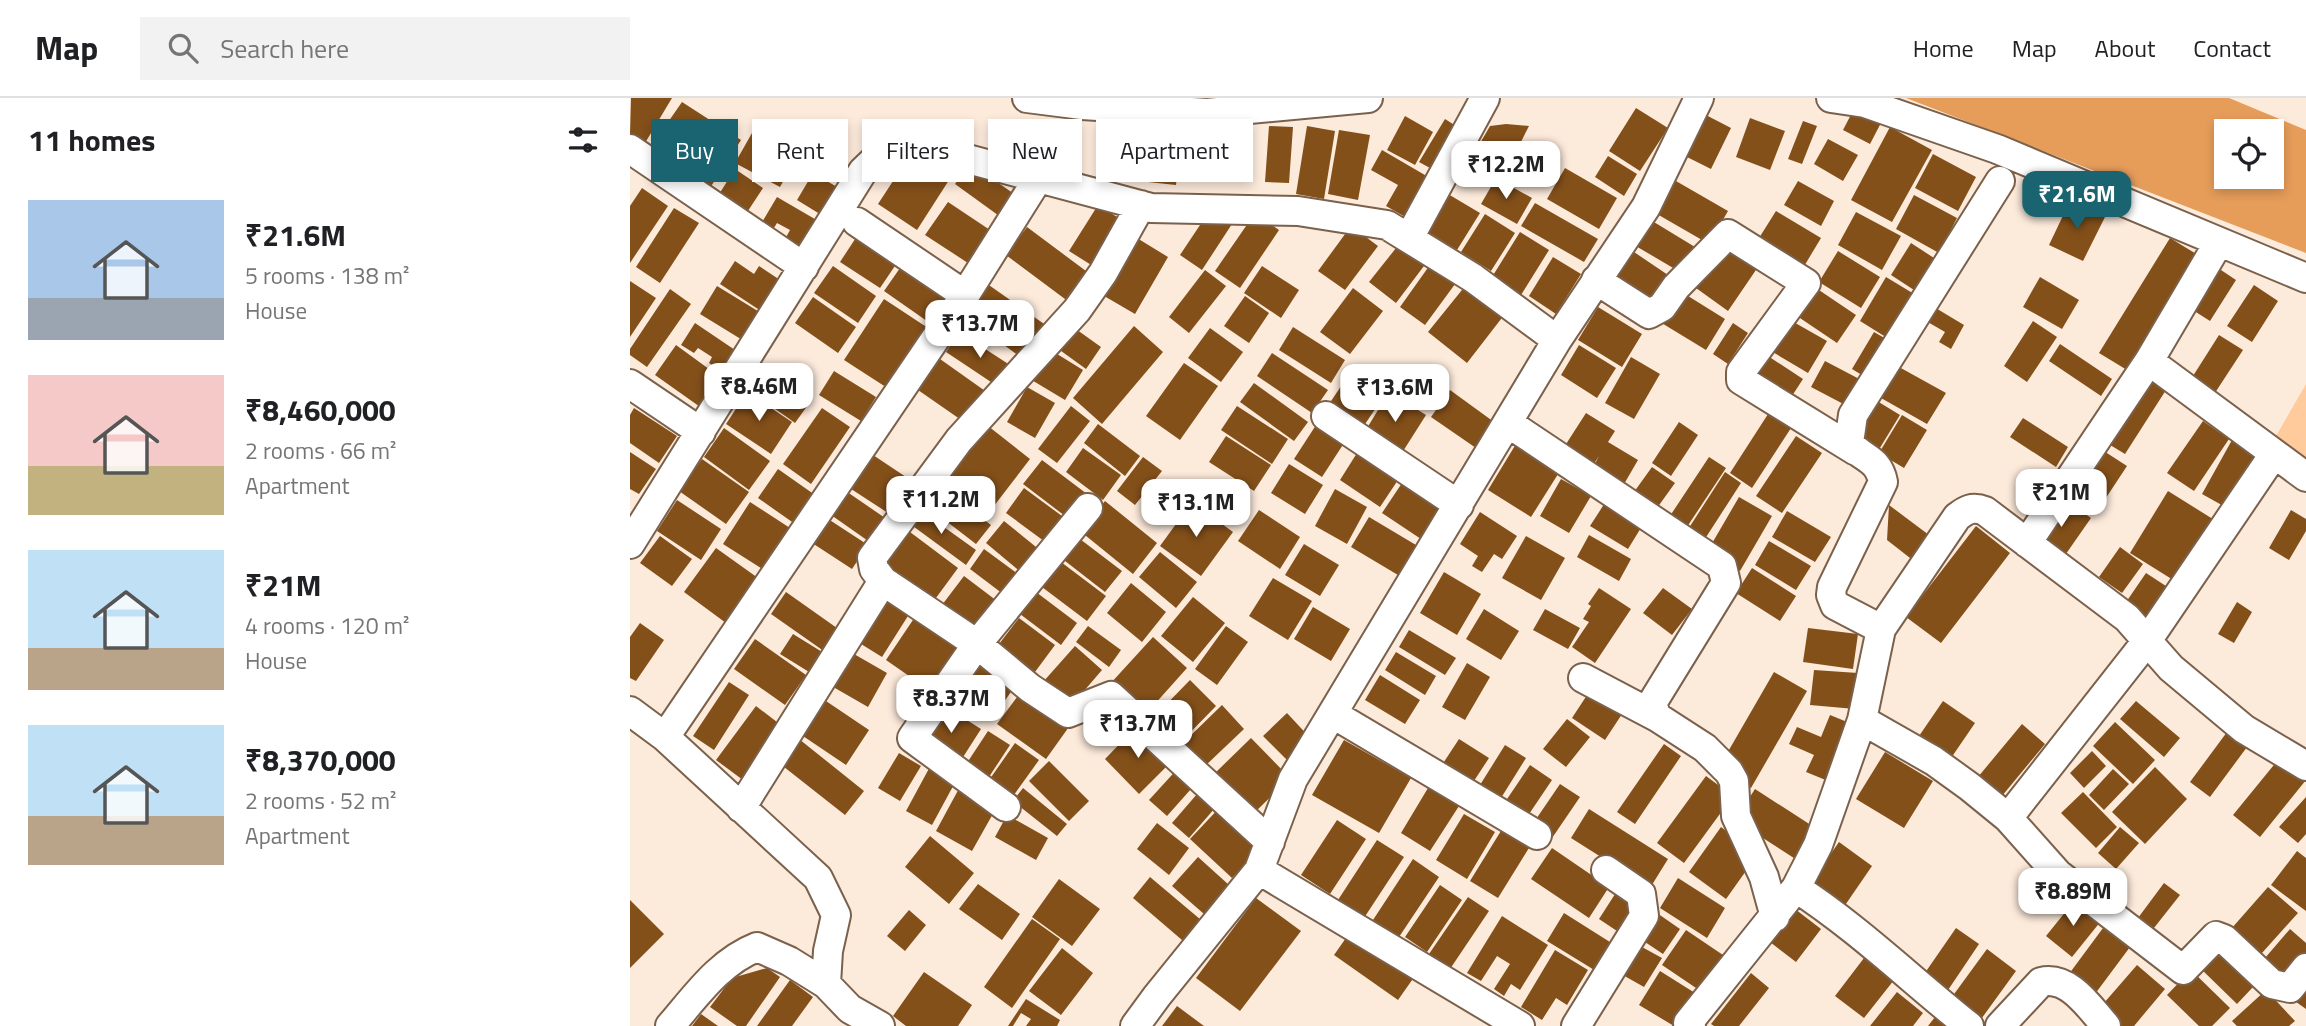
<!DOCTYPE html>
<meta charset="utf-8">
<style>
:root{--surface:#fff;--page:#f2f2f2;--text:#202124;--muted:#757577;--line:#e0e0e0;--accent:#196470}
body{margin:0;font-family:"Titillium Web",sans-serif;background:var(--page);color:var(--text);height:100vh;display:flex;flex-direction:column;font-size:26px;white-space:nowrap}
*{box-sizing:border-box;margin:0}
p{font-size:23px;color:var(--muted)}
.icon{flex:none;width:38px;height:38px;fill:none;stroke:currentColor;stroke-width:2;stroke-linecap:round;stroke-linejoin:round}
.map{position:relative;flex:1;overflow:hidden}
.drawer{display:flex;flex-direction:column;background:var(--surface);width:630px}
.drawer>*{flex:none}
.banner{position:absolute;left:21px;top:21px;width:665px;height:63px;display:flex;gap:14px}
.buttons{position:absolute;left:1584px;top:21px;display:grid;gap:14px}
.buttons a{display:grid;place-items:center;width:70px;height:70px;border-radius:0px;background:var(--surface);box-shadow:0 4px 10px #0003;font-size:35px}
.price{position:absolute;translate:-50% -60px;padding:0 16px;border-radius:14px;background:#fff;color:#222;font-size:23px;line-height:46px;filter:drop-shadow(0 2px 4px #0008)}
.price::after{content:'';position:absolute;left:50%;top:42px;width:21px;height:16px;margin-left:-10px;background:inherit;clip-path:polygon(0 0,100% 0,50% 100%)}
.price.active{background:var(--accent);color:#fff}
ul{padding:0;list-style:none}
li{display:flex;align-items:center;gap:21px;height:175px;padding:0 28px}
li span{display:grid;place-items:center;flex:none;width:196px;height:140px;border-radius:0px;color:#555}
li>.icon{margin-inline-start:auto}
span .icon{width:84px;height:84px;fill:#fffc;stroke-width:1}
li b{font-size:30px}
h2{display:flex;justify-content:space-between;align-items:center;height:84px;padding:0 28px;font-size:30px}
.tag{padding:0 24px;border-radius:0px;background:var(--surface);box-shadow:0 4px 10px #0003;font-size:24px;line-height:63px}
.tag.active{background:var(--accent);color:#fff}
header{display:flex;align-items:center;gap:42px;box-sizing:border-box;height:98px;padding:0 35px;background:var(--surface);border-bottom:2px solid var(--line)}
header strong{font-size:33px}
nav{display:flex;gap:38px;margin-inline-start:auto;font-size:24px}
.search{width:490px;height:63px;background:var(--page);display:flex;align-items:center;gap:18px;box-sizing:border-box;padding:0 24px;border-radius:0px;color:var(--muted);font-size:26px}
main{display:flex;flex:1;min-height:0}
.map>svg:first-child{display:block}
.green{fill:#ffca9c}
.water{fill:#e69d5a;fill-rule:evenodd}
.building{fill:#84501a}
.lines{fill:none;stroke-linecap:round;stroke-linejoin:round}
.minor-casing{stroke:#7b614b;stroke-width:32}
.minor{stroke:#fff;stroke-width:28}
</style>
<header>
<strong>Map</strong>
<div class="search"><svg class="icon" aria-label="search" viewBox="0 0 24 24"><circle cx="10" cy="10" r="6"/><path d="M15 15l6 6"/></svg>Search here</div>
<nav><a>Home</a><a>Map</a><a>About</a><a>Contact</a></nav>
</header>
<main>
<section class="drawer">
<h2>11 homes<svg class="icon" aria-label="filters" viewBox="0 0 24 24"><path d="M4 7h16M4 17h16"/><circle cx="9" cy="7" r="2"/><circle cx="15" cy="17" r="2"/></svg></h2>
<ul>
<li><span style="background:linear-gradient(#a9c7e8 70%,#9aa5b1 0)"><svg class="icon" aria-label="home" viewBox="0 0 24 24"><path d="M3 11l9-7 9 7M6 9v11h12V9"/></svg></span><div><b>₹21.6M</b><p>5 rooms · 138 m²</p><p>House</p></div></li>
<li><span style="background:linear-gradient(#f6c9c9 65%,#c2b280 0)"><svg class="icon" aria-label="home" viewBox="0 0 24 24"><path d="M3 11l9-7 9 7M6 9v11h12V9"/></svg></span><div><b>₹8,460,000</b><p>2 rooms · 66 m²</p><p>Apartment</p></div></li>
<li><span style="background:linear-gradient(#bfe0f5 70%,#b9a48a 0)"><svg class="icon" aria-label="home" viewBox="0 0 24 24"><path d="M3 11l9-7 9 7M6 9v11h12V9"/></svg></span><div><b>₹21M</b><p>4 rooms · 120 m²</p><p>House</p></div></li>
<li><span style="background:linear-gradient(#bfe0f5 65%,#b9a48a 0)"><svg class="icon" aria-label="home" viewBox="0 0 24 24"><path d="M3 11l9-7 9 7M6 9v11h12V9"/></svg></span><div><b>₹8,370,000</b><p>2 rooms · 52 m²</p><p>Apartment</p></div></li>
</ul>
</section>
<div class="map">
<svg width="1676" height="928" viewBox="0 0 1676 928">
<rect width="100%" height="100%" fill="#fceadb"/>
<path class="green" d="M1676,286V367L1642,345Z"/>
<path class="water" d="M1276,0H1599L1676,32V155ZM1596,33H1642V79H1596Z"/>
<path class="building" d="M1,0H42L15,45L0,36Z
M52,4L83,24L49,74L18,53Z
M1226,7L1253,21L1240,46L1213,32Z
M1006,10L1038,30L1010,73L979,53Z
M1072,15L1101,30L1081,71L1051,56Z
M775,18L803,34L785,67L757,52Z
M1120,20L1155,33L1140,72L1106,59Z
M815,21L834,33L809,75L789,64Z
M1173,23L1187,28L1172,66L1158,61Z
M876,26L899,28L875,75L865,70L871,58L858,52L852,63L842,59L860,28Z
M89,28L111,42L78,93L56,79Z
M639,28L663,29L659,85L635,84Z
M677,28L705,33L694,101L666,96Z
M505,29L552,34L546,87L499,82Z
M1260,29L1302,52L1262,124L1221,102Z
M709,32L740,37L728,102L698,96Z
M122,35L167,59L150,89L105,65Z
M1198,41L1228,57L1213,83L1184,66Z
M752,52L800,80L777,120L756,108L768,87L741,72Z
M282,54L321,79L287,132L248,106Z
M1303,56L1346,79L1328,113L1285,90Z
M978,58L1007,76L994,98L965,79Z
M340,65L387,98L372,120L325,86Z
M935,70L987,100L969,131L917,101Z
M105,71L133,90L112,122L84,104Z
M183,75L214,93L198,121L167,102Z
M1039,79L1098,113L1079,146L1020,112Z
M866,80L902,100L887,126L851,106Z
M1168,83L1204,103L1191,128L1154,107Z
M12,90L38,108L0,165V108Z
M818,96L850,115L827,152L795,132Z
M1284,97L1327,120L1309,155L1266,131Z
M147,99L190,124L171,156L153,145L160,132L147,125L139,138L128,131Z
M1440,103L1475,119L1453,163L1419,147Z
M318,104L360,132L338,165L295,137Z
M905,105L968,141L954,164L891,128Z
M468,107L495,124L466,170L439,153Z
M44,110L69,125L30,185L6,169Z
M580,112L602,126L572,172L550,157Z
M1146,113L1191,140L1170,175L1124,148Z
M1226,114L1271,138L1252,172L1208,147Z
M625,115L649,132L610,190L585,173Z
M855,116L885,135L861,173L831,154Z
M1014,118L1065,149L1050,174L999,144Z
M721,128L748,148L715,192L688,173Z
M397,129L464,179L443,207L376,157Z
M231,132L271,159L250,190L210,164Z
M890,134L919,152L891,197L862,179Z
M502,137L538,159L505,216L469,195Z
M774,140L800,160L766,205L739,184Z
M1540,140L1568,157L1497,272L1469,255Z
M1281,145L1304,160L1284,192L1261,177Z
M1096,146L1128,169L1098,213L1066,190Z
M1208,153L1250,179L1231,210L1189,184Z
M1004,154L1038,177L1016,210L982,187Z
M923,159L951,176L926,216L899,198Z
M277,160L327,194L304,228L254,193Z
M105,163L124,176L129,168L153,184L134,215L90,186Z
M802,164L828,182L795,227L770,209Z
M203,168L246,198L228,225L184,195Z
M632,168L669,192L651,220L614,195Z
M1585,168L1606,182L1580,223L1558,209Z
M575,172L596,188L559,235L539,219Z
M1256,179L1294,202L1267,246L1230,223Z
M1410,179L1449,202L1432,231L1393,209Z
M840,182L878,212L837,265L798,234Z
M0,183L26,200L0,239Z
M356,185L417,228L393,261L333,217Z
M1624,187L1648,203L1622,244L1597,228Z
M87,188L131,215L114,243L70,216Z
M1183,188L1226,217L1207,245L1164,216Z
M723,190L753,213L720,256L690,234Z
M40,191L61,206L17,269L0,257V251Z
M1050,193L1095,221L1076,252L1030,224Z
M615,198L639,215L619,245L594,228Z
M183,199L226,229L208,255L165,225Z
M254,201L301,232L262,293L214,262Z
M968,209L1012,236L992,269L948,242Z
M1304,209L1334,227L1321,251L1309,244L1315,234L1296,223Z
M1160,222L1197,243L1178,275L1141,253Z
M1403,223L1427,239L1397,284L1374,268Z
M65,225L105,252L91,273L79,265L82,259L68,250L64,255L51,247Z
M1103,225L1118,235L1098,266L1083,256Z
M504,228L533,254L472,326L443,300Z
M443,229L471,249L456,271L427,250Z
M663,229L715,262L701,285L649,252Z
M580,230L613,254L591,284L558,260Z
M329,234L383,269L370,290L316,254Z
M1244,234L1263,245L1240,282L1222,271Z
M1589,237L1613,252L1579,304L1556,289Z
M1430,246L1482,281L1471,298L1419,263Z
M46,247L94,282L73,311L25,277Z
M949,247L986,270L967,300L931,277Z
M419,251L453,272L435,302L400,281Z
M642,255L698,292L682,315L627,278Z
M1138,258L1173,281L1160,301L1125,279Z
M1001,259L1030,276L1004,321L975,305Z
M310,261L358,295L337,326L288,292Z
M1195,263L1235,284L1221,310L1181,289Z
M139,265L166,284L161,291L180,304L165,325L120,293Z
M554,265L588,288L550,342L516,318Z
M724,269L758,292L729,335L695,312Z
M1269,269L1316,295L1297,326L1251,300Z
M204,273L246,299L231,323L189,297Z
M1513,278L1536,292L1495,356L1472,342Z
M624,285L678,324L664,343L610,304Z
M397,289L425,305L405,340L377,324Z
M820,292L864,324L846,350L801,319Z
M117,294L162,324L141,356L96,326Z
M759,294L796,317L770,358L734,335Z
M1247,303L1270,317L1245,358L1223,345Z
M441,308L460,323L427,365L408,351Z
M607,308L658,341L642,366L591,332Z
M4,310L47,338L29,365L0,345V317Z
M192,310L220,329L181,386L153,366Z
M1140,313L1163,327L1122,390L1100,375Z
M956,315L985,333L978,344L1008,362L990,393L960,375L969,358L958,375L929,357Z
M1272,317L1297,332L1274,370L1249,355Z
M1393,320L1438,349L1426,369L1380,339Z
M1573,323L1599,341L1564,393L1537,375Z
M353,324L400,361L357,417L310,381Z
M688,324L716,342L692,379L664,361Z
M1049,324L1068,337L1041,378L1022,365Z
M468,326L510,358L495,378L454,345Z
M94,330L140,363L119,392L74,359Z
M596,338L641,367L624,393L579,364Z
M1166,338L1192,355L1152,415L1126,398Z
M1602,342L1627,356L1597,410L1572,396Z
M886,346L930,373L901,419L858,392Z
M1466,348L1497,368L1466,415L1435,395Z
M453,350L491,377L473,402L436,374Z
M237,353L279,381L258,415L215,387Z
M0,354L26,371L9,396L0,391Z
M727,355L768,382L750,409L710,382Z
M513,359L532,373L505,407L487,393Z
M1079,359L1096,370L1053,435L1036,424Z
M72,361L119,394L96,426L49,393Z
M412,362L457,396L439,421L393,386Z
M659,366L693,387L675,416L641,395Z
M1022,369L1045,385L1027,410L1004,394Z
M148,371L185,397L165,426L128,400Z
M1095,374L1111,385L1071,447L1055,436Z
M931,381L961,398L939,435L910,418Z
M774,382L816,409L794,443L752,415Z
M309,387L361,427L346,446L294,406Z
M210,389L258,422L241,445L194,412Z
M394,390L436,421L418,446L376,415Z
M705,391L737,409L717,446L685,428Z
M1538,393L1586,423L1548,485L1500,455Z
M980,397L1017,420L998,451L960,428Z
M1109,399L1142,418L1110,473L1077,454Z
M1432,400L1461,420L1431,463L1402,442Z
M47,402L91,431L71,462L27,433Z
M475,403L527,445L503,476L450,433Z
M120,404L160,430L134,472L93,446Z
M562,404L603,434L571,478L530,448Z
M1259,407L1307,443L1289,467L1257,442Z
M286,409L346,452L336,467L276,423Z
M629,412L670,439L650,471L608,443Z
M1661,412L1676,421V433L1659,462L1639,450Z
M1157,413L1201,439L1185,464L1142,439Z
M850,414L887,438L872,461L864,456L852,474L842,468L848,458L830,446Z
M192,417L238,447L222,471L176,441Z
M739,419L791,450L773,480L721,449Z
M374,423L411,453L393,476L356,445Z
M272,428L328,470L303,504L247,462Z
M1346,428L1380,455L1311,545L1276,519Z
M959,437L1001,461L989,483L947,459Z
M30,438L62,461L42,488L10,465Z
M446,438L492,473L475,494L430,459Z
M896,438L935,460L911,502L872,480Z
M1139,443L1181,468L1166,492L1125,467Z
M674,446L709,467L690,498L655,477Z
M1490,449L1513,466L1492,495L1469,479Z
M86,450L128,480L96,525L54,494Z
M354,451L392,479L377,499L340,471Z
M530,454L567,484L546,510L509,479Z
M427,461L476,498L457,523L408,486Z
M1122,470L1166,498L1150,523L1106,495Z
M814,474L851,496L827,537L790,515Z
M1516,475L1539,490L1515,526L1492,510Z
M334,478L367,503L344,532L312,507Z
M643,480L682,503L658,542L619,518Z
M501,485L536,514L512,544L477,515Z
M969,490L1001,511L965,565L942,549L959,524L953,521L961,508L958,506Z
M1033,490L1062,511L1042,537L1013,515Z
M255,492L283,510L252,559L223,541Z
M156,494L214,535L198,556L141,516Z
M406,494L447,525L431,547L390,516Z
M563,499L595,525L563,564L531,538Z
M1607,504L1622,514L1604,545L1588,536Z
M683,509L720,531L701,563L664,541Z
M854,511L889,533L871,562L836,541Z
M915,511L950,530L938,551L903,532Z
M289,513L335,544L302,594L256,562Z
M389,520L425,547L402,578L366,550Z
M10,525L34,542L6,583L0,580V539Z
M458,528L491,552L479,569L446,544Z
M596,528L618,544L587,587L565,571Z
M1178,530L1228,536L1223,571L1173,564Z
M779,532L826,560L815,577L769,549Z
M163,536L197,557L184,577L150,556Z
M523,539L557,570L515,617L480,586Z
M125,541L176,577L155,607L104,571Z
M445,548L472,572L441,608L413,584Z
M217,552L257,575L238,609L198,586Z
M766,554L806,578L795,597L755,572Z
M352,561L387,585L363,620L328,595Z
M837,565L860,579L835,622L812,609Z
M1184,572L1228,575L1225,611L1180,607Z
M1144,574L1177,593L1121,690L1088,671Z
M750,577L790,602L775,626L735,602Z
M560,582L586,608L550,645L524,619Z
M99,584L119,597L84,652L63,638Z
M393,591L441,626L416,661L367,626Z
M961,591L994,613L975,642L942,620Z
M193,601L239,632L216,667L170,636Z
M1313,603L1345,625L1319,663L1287,641Z
M1506,603L1550,640L1534,659L1490,621Z
M313,607L351,631L328,667L290,643Z
M592,607L614,631L574,669L552,646Z
M126,608L156,631L117,685L86,662Z
M657,615L682,642L659,664L633,638Z
M1200,617L1227,628L1203,685L1176,674L1184,657L1159,646L1167,629L1191,639Z
M937,621L960,639L936,669L913,651Z
M1485,624L1525,662L1503,686L1463,648Z
M1392,626L1415,646L1367,704L1343,685Z
M507,628L542,663L509,696L475,661Z
M1600,630L1620,645L1580,699L1560,684Z
M358,633L380,647L355,685L333,671Z
M621,640L660,680L621,718L582,678Z
M169,641L234,693L215,717L149,665Z
M829,641L859,660L838,692L808,673Z
M714,642L781,680L749,735L682,697Z
M385,645L409,662L381,701L357,685Z
M1034,646L1051,658L1005,726L987,714Z
M875,647L896,660L866,708L845,695Z
M1462,653L1476,668L1454,690L1440,675Z
M1255,654L1303,683L1274,730L1226,701Z
M269,655L291,668L270,703L248,690Z
M1652,657L1676,676V682L1630,739L1603,717Z
M419,663L459,703L439,723L399,683Z
M302,665L328,679L302,727L276,713Z
M551,667L569,682L537,718L519,702Z
M900,667L922,682L893,725L871,710Z
M1525,669L1557,701L1515,746L1482,714Z
M1483,671L1499,686L1474,712L1459,697Z
M1076,678L1103,698L1054,765L1027,745Z
M332,685L369,705L342,753L306,733Z
M930,686L950,699L920,743L900,730Z
M574,688L591,703L559,740L542,725Z
M393,690L437,726L427,738L383,703Z
M798,690L829,708L800,753L771,735Z
M1125,691L1187,731L1167,762L1105,722Z
M1453,694L1487,729L1466,750L1431,715Z
M1676,699V736L1668,745L1649,729Z
M592,707L634,747L602,780L560,741Z
M959,711L1038,761L1020,790L941,740Z
M834,716L865,734L837,781L806,762Z
M377,717L418,740L406,762L365,739Z
M707,722L736,741L700,796L671,777Z
M527,725L559,750L539,777L507,751Z
M874,728L902,745L868,800L840,783Z
M1091,729L1128,756L1096,801L1059,774Z
M1490,729L1509,745L1486,771L1468,755Z
M300,738L344,775L319,806L275,769Z
M747,742L774,759L734,820L708,802Z
M1209,744L1242,768L1209,816L1175,793Z
M922,750L979,789L959,820L901,781Z
M1667,753L1676,760V813L1641,787Z
M568,759L599,787L574,816L542,788Z
M783,761L809,779L769,839L743,822Z
M520,779L577,827L559,848L503,800Z
M1048,780L1095,810L1077,840L1030,810Z
M429,781L470,811L442,848L402,819Z
M1534,785L1550,797L1520,835L1505,824Z
M348,786L390,816L372,842L329,811Z
M810,787L832,802L797,854L775,839Z
M1638,789L1668,815L1623,865L1594,839Z
M987,793L1008,808L990,835L969,821Z
M838,799L859,813L820,871L799,856Z
M626,800L671,833L610,913L566,880Z
M0,802L34,836L0,870Z
M1445,802L1471,823L1442,859L1416,838Z
M1165,811L1191,831L1166,864L1140,844Z
M279,812L296,827L275,853L257,838Z
M934,815L991,851L974,878L917,843Z
M1027,815L1050,831L1033,856L1009,840Z
M872,818L918,847L890,892L881,886L874,898L864,891L880,866L867,858L851,883L837,875Z
M402,821L430,841L382,910L354,889Z
M1476,826L1503,845L1462,900L1436,880Z
M723,830L787,875L768,902L704,857Z
M1326,830L1349,846L1312,901L1288,885Z
M1660,831L1676,845V862L1654,888L1629,867Z
M1056,832L1093,857L1069,892L1032,867Z
M1001,843L1032,860L1014,889L984,872Z
M432,850L463,875L431,917L399,893Z
M1357,851L1386,873L1349,924L1319,903Z
M1584,851L1623,889L1607,906L1568,868Z
M925,852L958,872L937,907L926,900L912,922L891,909Z
M1234,860L1264,882L1234,920L1205,898Z
M1507,867L1535,891L1504,928H1484L1467,913Z
M137,870L150,879L116,928H107L80,909L102,880Z
M1561,872L1600,910L1582,928H1569L1537,897Z
M1030,873L1065,895L1044,928L1009,907Z
M294,874L342,907L328,928H276L263,918Z
M1121,875L1139,890L1109,928H1084L1081,926Z
M160,882L183,899L162,928H127Z
M1676,882V911L1662,901Z
M1636,892L1665,923L1659,928H1607L1602,923Z
M1267,894L1293,915L1283,928H1240Z
M396,901L430,922L427,928H396L401,921L391,915L383,928H378Z
M547,908L574,928H532Z
M71,916L88,928H62Z
M1305,919L1317,928H1298Z"/>
<g class="lines">
<g class="minor-casing">
<path id="minor" d="M397,0L452,7L577,15L738,0
M1201,0L1235,5L1367,51L1676,180
M0,51L174,169
M227,124L335,197
M779,140L855,0
M966,182L1019,216L1032,209L1046,189L1098,136L1176,185L1111,274V282L1226,353
M927,242L1016,109L1069,0
M1519,263L1676,379
M0,286L71,334
M696,318L829,407
M878,325L1092,468L1096,485L1024,602L1023,609L1027,619L1075,650L1099,674L1104,683L1106,718L1134,779L1145,819
M458,410L347,546L253,483L244,471L242,460L329,342L447,212L473,175L511,107
M1397,445L1519,263L1589,144
M0,446L233,73L257,50L274,44L521,110L668,113L757,127L843,180L927,242L663,681L629,772L890,928
M1251,531L1205,507L1201,497L1202,489L1253,384C1248,359 1233,362 1219,345L1223,317L1370,83
M953,580L1027,619
M0,613L35,639L188,780L206,817L198,853L196,886L220,911L250,928
M703,616L907,737
M1232,622L1304,663L1340,689L1378,720L1428,776L1553,872L1586,838L1594,841L1642,886L1660,890L1676,870
M35,639L335,197L409,79
M376,709L282,640L347,546L400,590L438,615L481,598L640,744
M111,710L253,483
M1378,720L1517,543L1644,356
M1166,790C1228,830 1281,882 1339,928
M40,928C66,898 89,864 127,849L159,863L196,886
M505,928L527,898L629,772
M946,928L1014,818L1011,796L976,772
M1061,928L1058,925L1166,790L1188,747L1232,622L1251,531L1327,419C1336,412 1342,408 1355,413L1497,520L1541,570L1614,631L1676,668
M1370,928L1411,884C1439,877 1460,910 1476,928"/>
</g>
<use href="#minor" class="minor"/>
</g>
</svg>
<div class="buttons">
<a><svg class="icon" aria-label="locate" viewBox="0 0 24 24"><circle cx="12" cy="12" r="6"/><path d="M12 2v4M12 18v4M2 12h4M18 12h4"/></svg></a>
</div>
<b class="price" style="left:876px;top:103px">₹12.2M</b>
<b class="price active" style="left:1447px;top:133px">₹21.6M</b>
<b class="price" style="left:350px;top:262px">₹13.7M</b>
<b class="price" style="left:129px;top:325px">₹8.46M</b>
<b class="price" style="left:765px;top:326px">₹13.6M</b>
<b class="price" style="left:1431px;top:431px">₹21M</b>
<b class="price" style="left:311px;top:438px">₹11.2M</b>
<b class="price" style="left:566px;top:441px">₹13.1M</b>
<b class="price" style="left:321px;top:637px">₹8.37M</b>
<b class="price" style="left:508px;top:662px">₹13.7M</b>
<b class="price" style="left:1443px;top:830px">₹8.89M</b>
<div class="banner">
<a class="tag active">Buy</a>
<a class="tag">Rent</a>
<a class="tag">Filters</a>
<a class="tag">New</a>
<a class="tag">Apartment</a>
</div>
</div>
</main>
